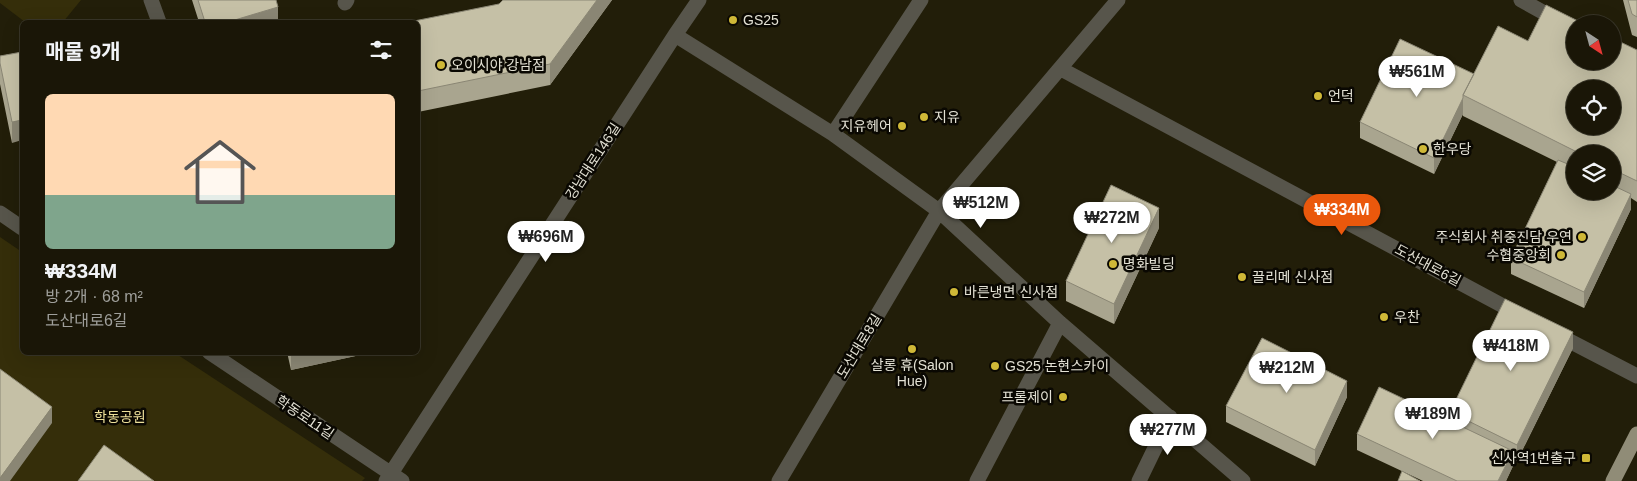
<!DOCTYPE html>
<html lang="ko">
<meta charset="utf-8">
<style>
:root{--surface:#1a1607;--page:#231f11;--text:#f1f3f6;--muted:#9f9f9b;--line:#383528;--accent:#ea580c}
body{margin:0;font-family:Helvetica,"Noto Sans KR",sans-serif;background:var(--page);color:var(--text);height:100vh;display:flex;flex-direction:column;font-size:19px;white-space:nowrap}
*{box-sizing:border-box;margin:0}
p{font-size:16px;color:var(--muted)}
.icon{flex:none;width:28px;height:28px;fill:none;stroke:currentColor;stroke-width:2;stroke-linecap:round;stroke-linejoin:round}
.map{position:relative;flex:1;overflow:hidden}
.details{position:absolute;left:20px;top:20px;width:400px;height:335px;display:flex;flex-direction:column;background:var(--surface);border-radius:8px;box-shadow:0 5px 20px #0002,0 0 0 1px var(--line)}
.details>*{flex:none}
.needle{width:32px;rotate:144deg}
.buttons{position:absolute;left:1566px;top:15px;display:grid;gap:10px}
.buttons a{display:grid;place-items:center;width:55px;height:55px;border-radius:50%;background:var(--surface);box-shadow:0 5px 20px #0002,0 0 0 1px var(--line);font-size:25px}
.price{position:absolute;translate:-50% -42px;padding:0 11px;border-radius:18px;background:#fff;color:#222;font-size:16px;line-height:32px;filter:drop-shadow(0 1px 2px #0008)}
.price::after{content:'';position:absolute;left:50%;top:30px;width:15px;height:11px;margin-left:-8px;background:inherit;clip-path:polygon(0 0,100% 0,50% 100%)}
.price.current{background:var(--accent);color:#fff}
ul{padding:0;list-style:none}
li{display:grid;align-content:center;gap:10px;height:265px;padding:0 25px}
li span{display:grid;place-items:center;height:155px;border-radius:8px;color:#555}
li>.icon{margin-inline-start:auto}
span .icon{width:90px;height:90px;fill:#fffc;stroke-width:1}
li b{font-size:21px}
h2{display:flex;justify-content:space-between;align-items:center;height:60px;padding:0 25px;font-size:21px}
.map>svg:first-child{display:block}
.green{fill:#352e0a}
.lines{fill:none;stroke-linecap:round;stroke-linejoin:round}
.minor{stroke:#57554b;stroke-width:15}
.major{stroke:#908c77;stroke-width:15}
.wall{fill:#a9a58f;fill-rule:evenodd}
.shaded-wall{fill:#8a8674}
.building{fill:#c5c0a6;stroke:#8a8674;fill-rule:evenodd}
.poi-dot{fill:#cfb837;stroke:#0a0802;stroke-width:2}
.labels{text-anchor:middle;stroke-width:5;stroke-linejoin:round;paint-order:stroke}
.poi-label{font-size:14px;fill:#e3e1d4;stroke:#0a0802;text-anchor:start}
.street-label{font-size:14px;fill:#e3e1d4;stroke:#0a0802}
.park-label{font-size:14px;fill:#ecdf9a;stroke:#0a0802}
</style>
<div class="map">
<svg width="1637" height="481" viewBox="0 0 1637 481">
<rect width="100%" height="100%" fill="#221e09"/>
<path class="green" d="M0,0H81L63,22H25L0,3Z
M0,237L22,252V352L175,353L365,478L362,481H0Z"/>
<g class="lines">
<path class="minor" d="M151,0L159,22
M1521,0L1575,30
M345,3L347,0
M675,35L833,134L939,211L1060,323L1243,481
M1061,69L1520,315
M833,134L921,0
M0,213L22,228
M1556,334L1637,376
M209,352L402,481
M386,481L675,35L699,0
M779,481L939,211L1118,0
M977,481L1060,323
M1139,481L1170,417"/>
<path class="major" d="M1613,481L1637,434"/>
</g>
<path class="wall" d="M192,0H276L278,22H199Z
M503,0H612L550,85L418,112V22L499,4Z
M1623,0H1637V37L1632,35Z
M1528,41L1637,50V202L1631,198V209L1584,308L1511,274V258L1557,162L1463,116V114L1434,174L1360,138V122L1474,74ZM1575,154H1612V191H1575Z
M22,52L12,143L0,84V56Z
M1159,228L1114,324L1066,301V281Z
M1573,348L1517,461L1513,459V466L1506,481H1423L1357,450V434L1450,421V412Z
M287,352H374L291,370Z
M1347,397L1315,466L1226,422V406Z"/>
<path class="shaded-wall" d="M597,0H612L550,85V64Z
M278,7V22H228Z
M1463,98V114L1434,174V158Z
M22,120V140L12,143V122Z
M1631,194V209L1584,308V292Z
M1159,208V228L1114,324V304Z
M1573,332V348L1517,461V445Z
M291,352H374L291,370Z
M1347,381V397L1315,466V450Z
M52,407V423L10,481H0V478Z
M1513,451V466L1506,481H1498Z"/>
<path class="building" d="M198,0H276L278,7L228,22H205Z
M503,0H597L550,64L418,91V22H409L499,4Z
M1628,0H1637V17L1632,14Z
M1546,5L1584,24H1575V61H1612V38L1637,50V181L1612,169V154H1581L1463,95L1498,26L1528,41ZM1575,89H1612V126H1575Z
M1400,39L1474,74L1463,95V98L1434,158L1360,122Z
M22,52V120L12,122L0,63V56Z
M1558,160L1575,167V191H1612V185L1631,194L1584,292L1511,258Z
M1111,185L1159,208L1114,304L1066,281Z
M1505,299L1573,332L1517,445L1450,412Z
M1262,338L1347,381L1315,450L1226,406Z
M0,369L52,407L0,478Z
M1379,387L1513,451L1498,481H1457L1357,434Z
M104,445L154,481H78Z
M1402,471L1420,481H1398Z"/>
<g class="poi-dot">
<circle cx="733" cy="20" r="5"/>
<circle cx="441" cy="65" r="5"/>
<circle cx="1318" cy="96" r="5"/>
<circle cx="924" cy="117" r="5"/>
<circle cx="902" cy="126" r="5"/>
<circle cx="1423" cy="149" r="5"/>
<circle cx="1582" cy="237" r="5"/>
<circle cx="1561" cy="255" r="5"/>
<circle cx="1113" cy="264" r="5"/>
<circle cx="1242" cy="277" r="5"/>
<circle cx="954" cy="292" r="5"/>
<circle cx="1384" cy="317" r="5"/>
<circle cx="912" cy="349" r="5"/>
<circle cx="995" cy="366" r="5"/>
<circle cx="1063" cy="397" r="5"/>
<rect x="1581" y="453" width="10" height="10" rx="2.5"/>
</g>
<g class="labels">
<g class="poi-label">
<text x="743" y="25">GS25</text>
<text x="451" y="70">오이시야 강남점</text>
<text x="1328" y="101">언덕</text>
<text x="934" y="122">지유</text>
<text x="892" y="131" text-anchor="end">지유헤어</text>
<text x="1433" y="154">한우당</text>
<text x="1572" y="242" text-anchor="end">주식회사 취중진담 우연</text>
<text x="1551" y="260" text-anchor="end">수협중앙회</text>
<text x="1123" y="269">명화빌딩</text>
<text x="1252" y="282">끌리메 신사점</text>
<text x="964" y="297">바른냉면 신사점</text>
<text x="1394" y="322">우찬</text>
<text x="912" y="370" text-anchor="middle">살롱 휴(Salon<tspan x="912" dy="16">Hue)</tspan></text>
<text x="1005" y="371">GS25 논현스카이</text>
<text x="1053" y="402" text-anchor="end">프롬제이</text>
<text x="1576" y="463" text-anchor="end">신사역1번출구</text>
</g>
<g class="street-label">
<text transform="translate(593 161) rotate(-57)" y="5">강남대로146길</text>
<text transform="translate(1428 265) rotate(28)" y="5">도산대로6길</text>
<text transform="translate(859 346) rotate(-59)" y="5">도산대로8길</text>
<text transform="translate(305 417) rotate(34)" y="5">학동로11길</text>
</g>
<g class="park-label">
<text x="120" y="422">학동공원</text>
</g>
</g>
</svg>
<div class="buttons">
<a><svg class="needle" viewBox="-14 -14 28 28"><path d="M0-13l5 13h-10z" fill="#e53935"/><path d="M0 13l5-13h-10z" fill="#9f9f9b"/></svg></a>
<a><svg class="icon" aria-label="locate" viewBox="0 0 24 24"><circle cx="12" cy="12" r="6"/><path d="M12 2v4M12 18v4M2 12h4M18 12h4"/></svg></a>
<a><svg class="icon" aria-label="layers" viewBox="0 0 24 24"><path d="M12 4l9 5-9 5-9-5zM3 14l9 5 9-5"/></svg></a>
</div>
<b class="price" style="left:1417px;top:98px">₩561M</b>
<b class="price" style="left:981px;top:229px">₩512M</b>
<b class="price current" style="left:1342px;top:236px">₩334M</b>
<b class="price" style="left:1112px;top:244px">₩272M</b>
<b class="price" style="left:546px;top:263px">₩696M</b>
<b class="price" style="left:1511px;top:372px">₩418M</b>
<b class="price" style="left:1287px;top:394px">₩212M</b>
<b class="price" style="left:1433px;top:440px">₩189M</b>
<b class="price" style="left:1168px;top:456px">₩277M</b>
<section class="details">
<h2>매물 9개<svg class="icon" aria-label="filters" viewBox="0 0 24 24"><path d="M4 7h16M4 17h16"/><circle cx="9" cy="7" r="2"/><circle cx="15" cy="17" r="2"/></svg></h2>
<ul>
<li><span style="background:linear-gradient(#ffd9b3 65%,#7fa58c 0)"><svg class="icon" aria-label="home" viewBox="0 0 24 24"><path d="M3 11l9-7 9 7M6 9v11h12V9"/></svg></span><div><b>₩334M</b><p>방 2개 · 68 m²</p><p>도산대로6길</p></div></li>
</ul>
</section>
</div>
